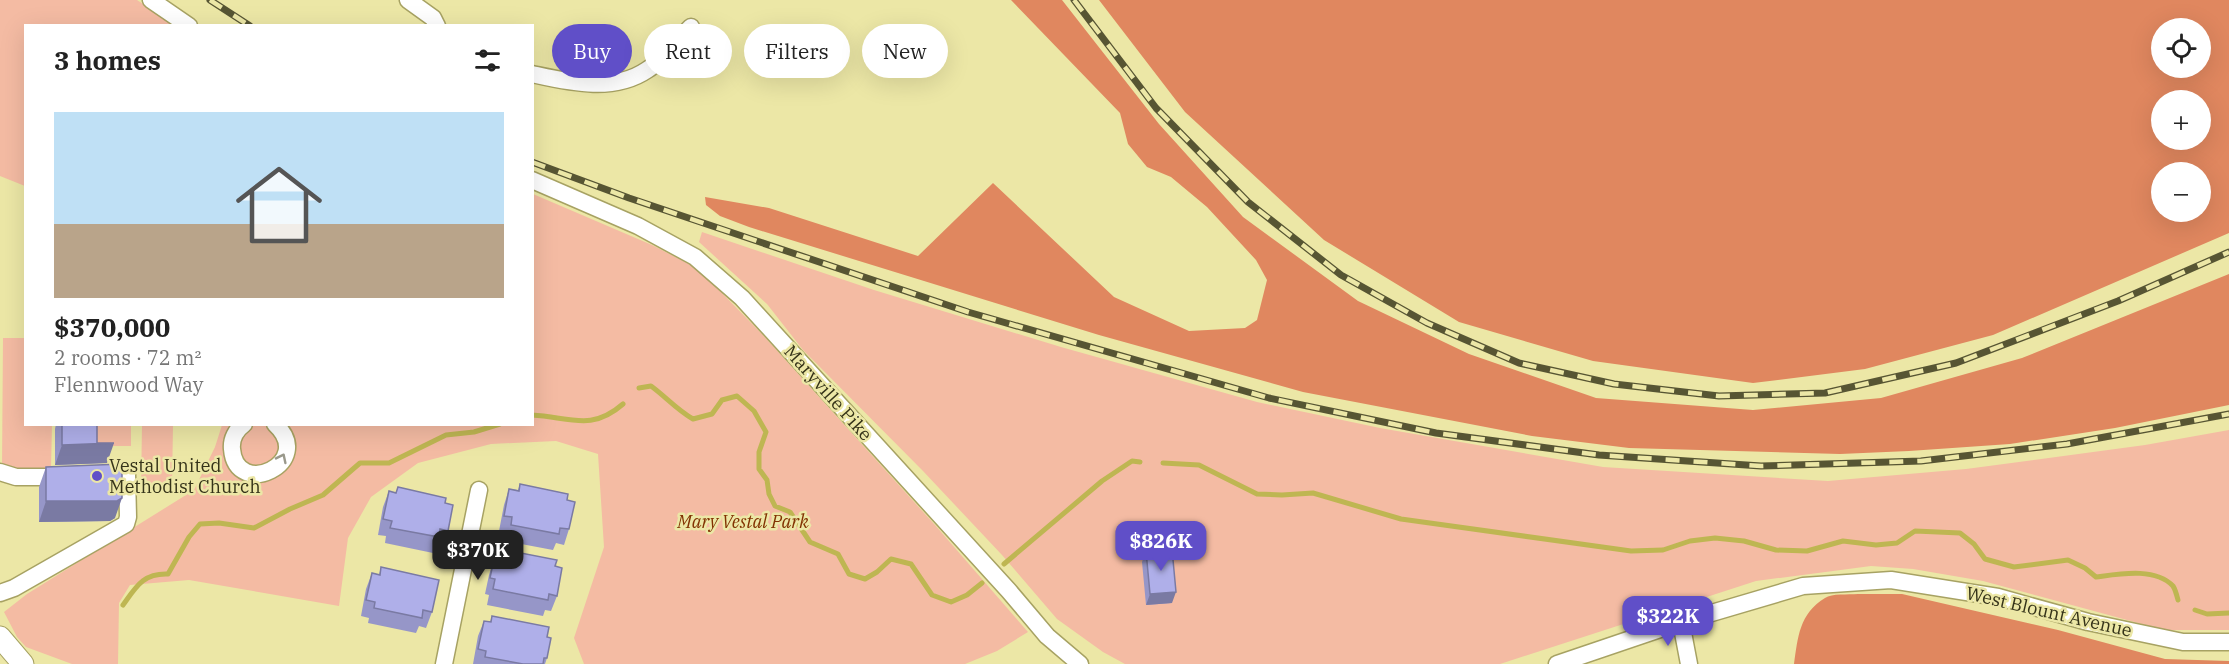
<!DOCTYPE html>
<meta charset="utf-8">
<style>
:root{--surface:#fff;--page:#f2f2f2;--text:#222;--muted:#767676;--accent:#604fc8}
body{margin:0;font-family:"IBM Plex Serif",serif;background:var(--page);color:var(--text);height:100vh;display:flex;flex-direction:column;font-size:22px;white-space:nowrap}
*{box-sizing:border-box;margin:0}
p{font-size:20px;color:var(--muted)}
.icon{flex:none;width:33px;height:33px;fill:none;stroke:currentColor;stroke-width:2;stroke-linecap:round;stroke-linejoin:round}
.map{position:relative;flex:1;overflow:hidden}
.panel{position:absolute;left:24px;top:24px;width:510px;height:402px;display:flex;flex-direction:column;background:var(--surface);border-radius:0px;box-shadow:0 6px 24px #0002}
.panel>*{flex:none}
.top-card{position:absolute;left:552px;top:24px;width:570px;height:54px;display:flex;gap:12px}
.tools{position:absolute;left:2151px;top:18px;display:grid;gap:12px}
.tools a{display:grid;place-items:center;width:60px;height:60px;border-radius:50%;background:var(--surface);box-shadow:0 6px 24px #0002;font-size:30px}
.price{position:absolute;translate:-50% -51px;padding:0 14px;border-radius:12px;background:var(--accent);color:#fff;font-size:20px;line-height:39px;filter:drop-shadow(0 2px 3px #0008)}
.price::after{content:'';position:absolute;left:50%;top:36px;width:18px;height:14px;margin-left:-9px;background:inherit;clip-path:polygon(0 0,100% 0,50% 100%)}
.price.current{background:#222;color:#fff}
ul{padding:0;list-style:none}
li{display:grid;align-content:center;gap:12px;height:318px;padding:0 30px}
li span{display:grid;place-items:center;height:186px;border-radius:0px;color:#555}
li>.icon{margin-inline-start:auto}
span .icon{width:108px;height:108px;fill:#fffc;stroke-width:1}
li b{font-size:26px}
h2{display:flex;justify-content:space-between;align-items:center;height:72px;padding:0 30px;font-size:26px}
.pill{padding:0 21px;border-radius:27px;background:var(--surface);box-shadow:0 6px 24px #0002;font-size:21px;line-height:54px}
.pill.current{background:var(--accent);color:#fff}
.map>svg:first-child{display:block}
.green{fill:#f4bba3}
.forest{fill:#e0875f;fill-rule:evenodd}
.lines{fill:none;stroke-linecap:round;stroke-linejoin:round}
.stream{stroke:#beb652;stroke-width:5}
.minor-casing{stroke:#a7a263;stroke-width:19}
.major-casing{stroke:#a7a263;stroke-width:23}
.minor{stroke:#fff;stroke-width:16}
.major{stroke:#fff;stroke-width:21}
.rail-casing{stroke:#575533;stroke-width:7}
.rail{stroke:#ece7a6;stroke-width:4.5;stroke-dasharray:14;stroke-linecap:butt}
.wall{fill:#9696c8}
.shaded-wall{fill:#7a7aa3}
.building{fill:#afafe9;stroke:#7a7aa3;stroke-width:1.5}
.oneway{stroke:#9a998c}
.poi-dot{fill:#604fc8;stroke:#ece7a6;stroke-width:2}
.labels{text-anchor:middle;stroke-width:5;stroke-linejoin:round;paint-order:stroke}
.street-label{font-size:18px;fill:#353319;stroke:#ece7a6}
.poi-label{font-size:18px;fill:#353319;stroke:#ece7a6;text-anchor:start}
.park-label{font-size:18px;font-style:italic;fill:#823202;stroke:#ece7a6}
</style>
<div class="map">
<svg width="2229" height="664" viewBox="0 0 2229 664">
<rect width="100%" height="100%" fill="#ece7a6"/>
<path class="green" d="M0,0H137L175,25L26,26L25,186L0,176Z
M533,194L652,245L693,266L721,292L761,333L935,525L1028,632L997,651L965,664H584L574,638L604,547L598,454L556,441L491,444L418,463L371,497L348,538L339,606L189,580L130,585L119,603L118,664H72L26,647L17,637L4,612L27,594L194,490L215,447L222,425L532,424Z
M702,232L874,290L1061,347L1257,402L1380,428L1603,467L1828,481L1966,469L2145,445L2229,430V630H2164L1983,581L1913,569L1871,566L1756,581L1500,664H1125L1103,652L1057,619L1002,555L923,471L803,350L767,304L699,242Z
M3,338H25L26,424L131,425V446H94L93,425H52L51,469L2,468Z
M142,425H173L172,487H141Z"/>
<path class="forest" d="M1011,0H1062L1159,124L1243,217L1358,301L1469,354L1596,398L1753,410L1881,398L2022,358L2229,274V405L2115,428L2010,444L1909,451L1840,454L1629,448L1532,436L1303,392L1099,335L749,227L720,216L706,205L705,197L769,208L918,256L993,183L1114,297L1189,331L1245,328L1257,320L1267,280L1256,260L1207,207L1171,177L1147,167L1128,144L1120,113Z
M1099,0H2229V233L1993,335L1865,369L1753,383L1593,361L1459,322L1324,240L1185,112ZM2162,28H2200V68H2162ZM2162,100H2200V140H2162ZM2162,172H2200V212H2162Z
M1858,594H1902L2058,630L2165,659L2229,661V664H1794C1798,637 1799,614 1825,598C1832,593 1848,595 1858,594Z"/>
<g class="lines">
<path class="stream" d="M639,388L651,386C666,397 677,410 693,419L712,414L722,400L737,396L754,411L766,432L759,452V469L767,480L769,494L775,506L790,512L810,542L838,554L849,574L865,579L877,572L891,559L911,564L932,595L951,602L967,595L982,583
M532,415C570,417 591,432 623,404
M1163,463L1199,465L1257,494L1282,495L1313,493L1401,519L1631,551L1663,550L1690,541L1715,538L1744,541L1776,550L1807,551L1843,541L1876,545L1897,543L1915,531L1960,533L1974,544L1985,559L2014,567L2068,560L2085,568L2096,577C2119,574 2155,567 2173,586C2175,589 2177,596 2178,600
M1004,564L1102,481L1132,461L1140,462
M123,605C136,587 143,573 168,574L189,537L200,524L219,523L254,528L290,509L323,495L360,463H389L446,435L474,432L500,424
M2195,610L2207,614L2229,613"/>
<g class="minor-casing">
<path id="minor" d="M151,0L189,26
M408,0L433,18L437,26
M532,74C569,82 613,93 647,70C664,59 677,41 691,27
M532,180L638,226L695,257L742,298L1009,591L1047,636L1080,664
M244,424C236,430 231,439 232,449C236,500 317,463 275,424
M0,472L16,477H65
M0,593L14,588L126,524L128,517L127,474L100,475
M1681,622L1689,664
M444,664L479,490
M1557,664L1681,622L1803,586L1891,580L1998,597L2088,622L2183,642H2229"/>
</g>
<g class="major-casing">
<path id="major" d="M0,637L23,664"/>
</g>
<use href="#minor" class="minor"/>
<use href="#major" class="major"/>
<g class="rail-casing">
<path id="rail" d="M210,0L250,26
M1074,0L1156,108L1248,202L1341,275L1427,323L1519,363L1614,384L1719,396L1825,393L1956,363L2118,301L2229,252
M532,162L629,198L968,312L1269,398L1436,433L1599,455L1761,466L1921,461L2067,444L2229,414"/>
</g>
<use href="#rail" class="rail"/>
</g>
<path class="wall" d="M56,424H97V443L107,463L55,465V429Z
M46,467L115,518L110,521L39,522V487Z
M520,484L567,500L569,529L564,545L556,543L553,550L505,541L507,533L499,531L504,505L509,489L518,490Z
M398,487L445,503L448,531L442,547L436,545L433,553L385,543L386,536L378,535L383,507L389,491L396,493Z
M500,549L555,566L557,596L551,611L545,610L543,616L487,605L489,595L485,594L489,575L494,559L496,560Z
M1146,551L1172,603L1146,605L1142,562Z
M381,567L432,612L426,628L419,626L416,633L368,623L369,618L361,616L366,589L372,573L379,575Z
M492,616L547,637V658L545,664H473L478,636L484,621L490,622Z"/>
<path class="shaded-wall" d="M114,443L107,463L55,465L62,445Z
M122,498L115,518L110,521L39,522L46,501Z
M1176,592L1172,603L1146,605L1150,594Z"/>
<path class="building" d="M62,424H97V443H114L62,445Z
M122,464V498L117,501H46V467Z
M520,484L568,494L567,500L575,502L569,529L560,528L559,534L511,525L512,517L504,516L509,489L519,491Z
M398,487L446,498L445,503L453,505L448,531L440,529L439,537L390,528L392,521L383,519L389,491L396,493Z
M500,549L557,560L555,566L562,568L557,596L549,594L548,600L493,589L495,579L490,578L494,559L497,560Z
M1172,549L1176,592L1150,594L1146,551Z
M381,567L439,580L432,612L423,610L422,618L374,608L375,602L366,600L372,573L380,575Z
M492,616L549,627L547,637L551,638L547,658H544L543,664H523L485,657L486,651L478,649L484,621L491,622Z"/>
<defs><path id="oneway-chevron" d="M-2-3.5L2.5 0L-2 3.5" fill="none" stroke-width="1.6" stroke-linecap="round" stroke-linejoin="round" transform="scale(1.5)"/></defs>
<use class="oneway" href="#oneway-chevron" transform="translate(282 458) rotate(-64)"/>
<circle class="poi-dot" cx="97" cy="476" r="6"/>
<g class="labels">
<g class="street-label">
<text transform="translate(828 393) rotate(48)" y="6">Maryville Pike</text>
<text transform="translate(2049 612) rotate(13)" y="6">West Blount Avenue</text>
</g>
<g class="poi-label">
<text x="109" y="472">Vestal United<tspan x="109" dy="21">Methodist Church</tspan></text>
</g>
<g class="park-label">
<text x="743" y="528">Mary Vestal Park</text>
</g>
</g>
</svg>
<div class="tools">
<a><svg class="icon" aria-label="locate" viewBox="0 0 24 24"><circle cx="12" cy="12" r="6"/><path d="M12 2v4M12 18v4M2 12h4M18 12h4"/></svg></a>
<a>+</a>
<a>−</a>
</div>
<b class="price" style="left:1161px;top:572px">$826K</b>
<b class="price current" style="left:478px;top:581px">$370K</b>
<b class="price" style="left:1668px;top:647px">$322K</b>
<div class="top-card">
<a class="pill current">Buy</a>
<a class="pill">Rent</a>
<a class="pill">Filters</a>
<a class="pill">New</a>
</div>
<section class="panel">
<h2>3 homes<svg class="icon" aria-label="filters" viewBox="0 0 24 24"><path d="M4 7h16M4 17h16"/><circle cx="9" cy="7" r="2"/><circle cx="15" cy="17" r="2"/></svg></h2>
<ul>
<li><span style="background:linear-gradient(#bfe0f5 60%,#b9a48a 0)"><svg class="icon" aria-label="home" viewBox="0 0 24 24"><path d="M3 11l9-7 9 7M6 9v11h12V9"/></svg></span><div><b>$370,000</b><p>2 rooms · 72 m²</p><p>Flennwood Way</p></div></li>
</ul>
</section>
</div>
